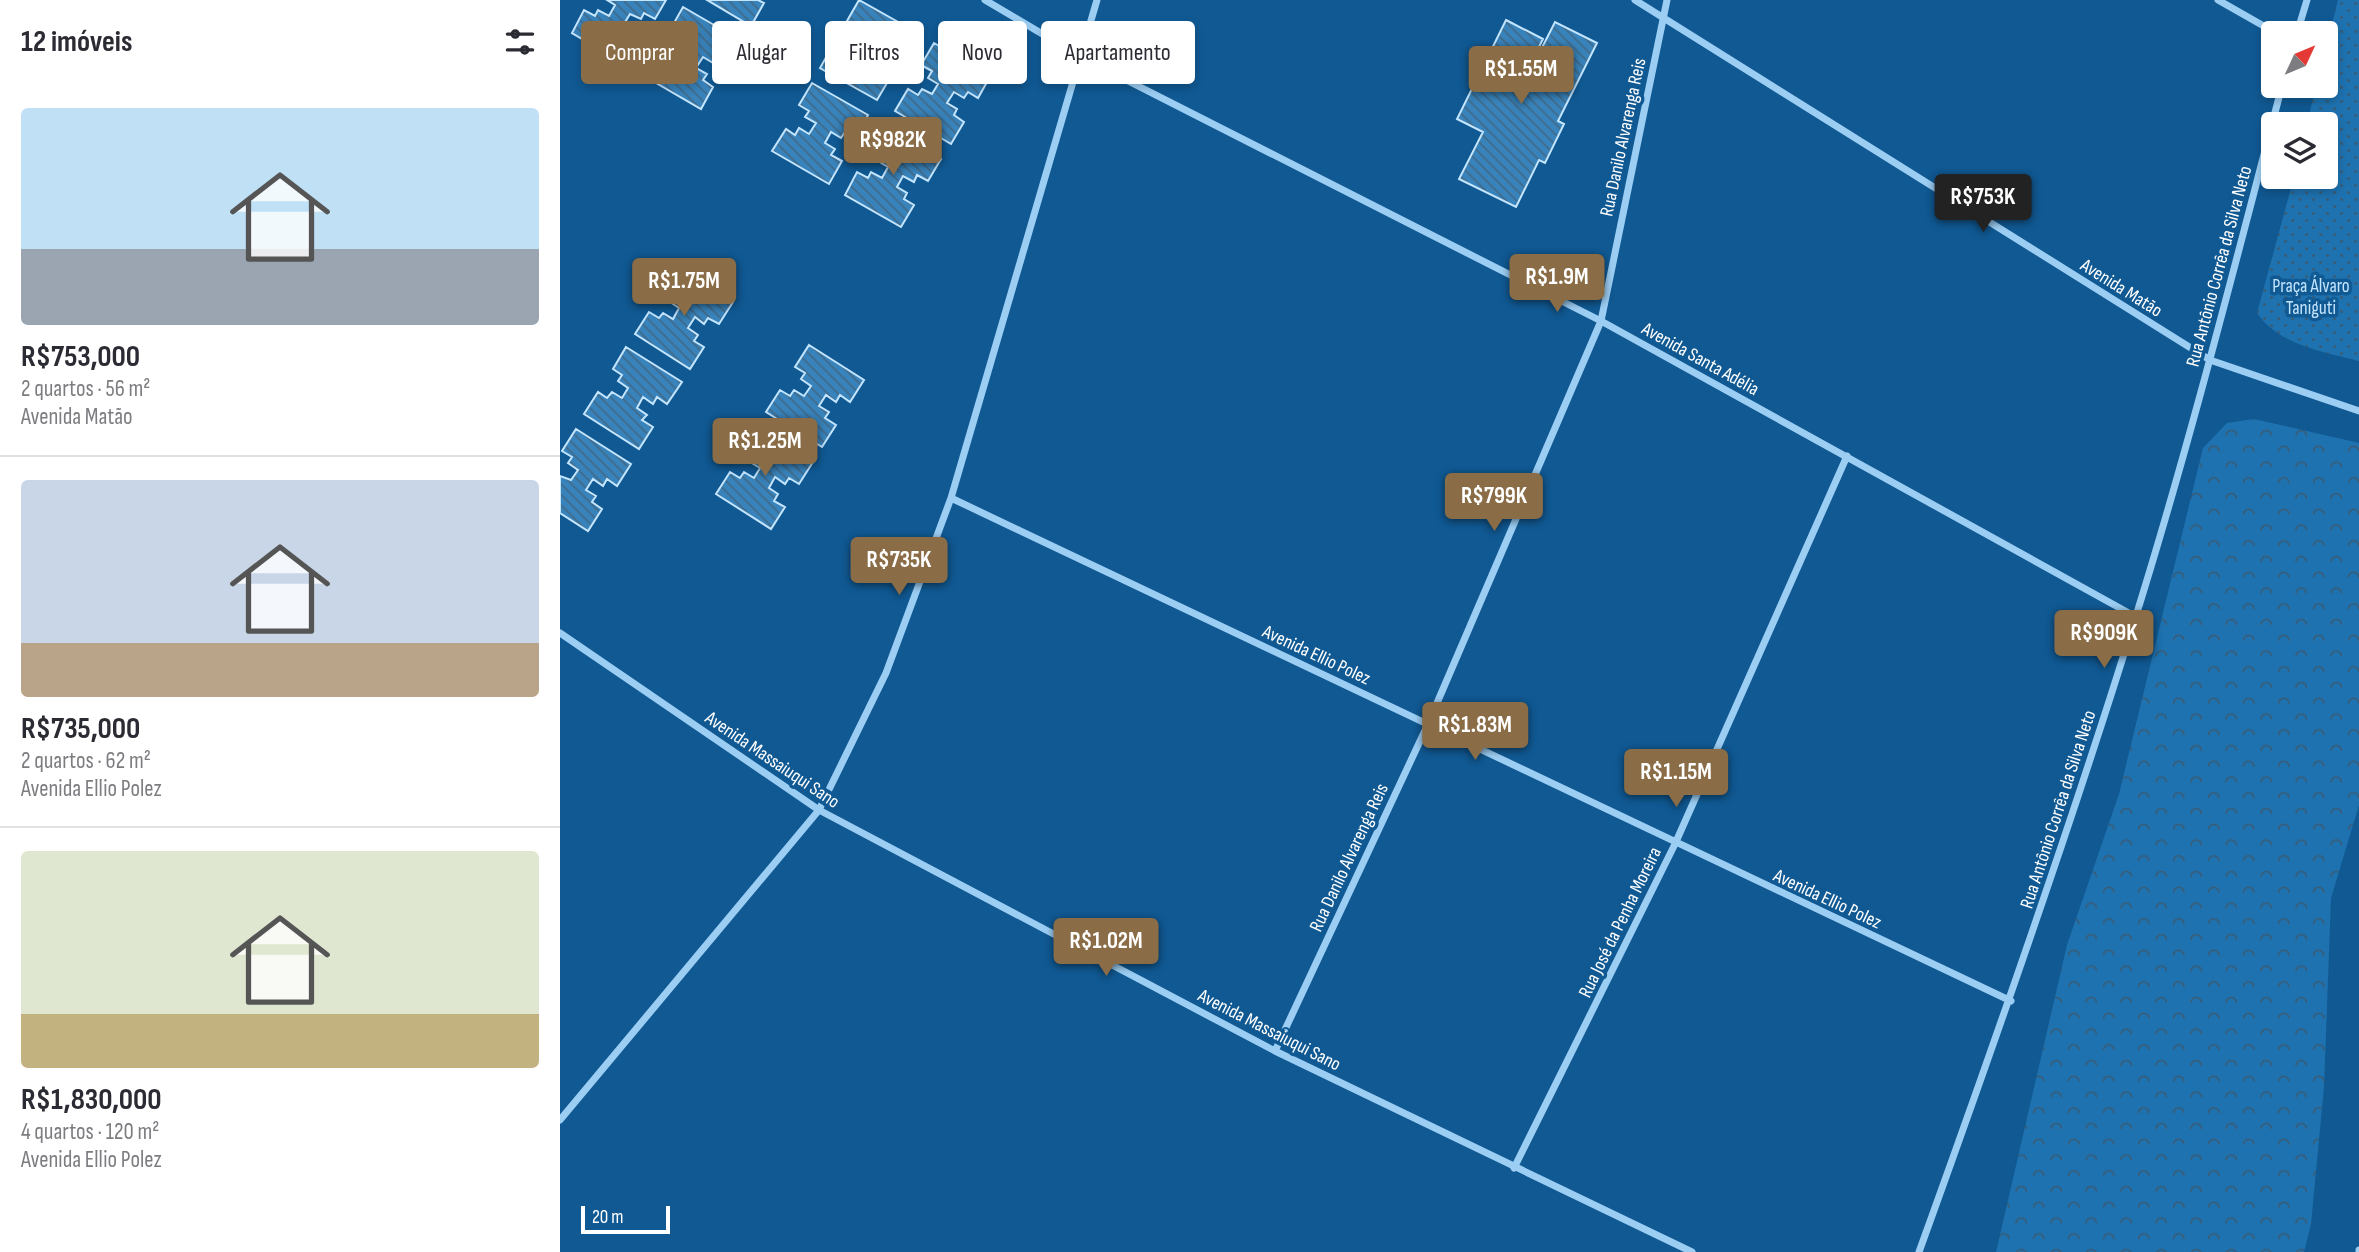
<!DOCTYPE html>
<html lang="pt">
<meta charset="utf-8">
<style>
:root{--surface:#fff;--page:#f7f7f7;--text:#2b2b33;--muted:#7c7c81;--line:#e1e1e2;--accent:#8a6d46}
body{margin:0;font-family:"Sofia Sans Condensed",sans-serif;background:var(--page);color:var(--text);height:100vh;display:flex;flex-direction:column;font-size:26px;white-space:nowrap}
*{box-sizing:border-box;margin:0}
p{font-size:23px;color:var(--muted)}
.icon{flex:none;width:38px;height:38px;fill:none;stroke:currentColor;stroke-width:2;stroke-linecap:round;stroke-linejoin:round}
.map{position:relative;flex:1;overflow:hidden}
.details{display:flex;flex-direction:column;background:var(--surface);width:560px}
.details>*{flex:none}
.guide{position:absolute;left:21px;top:21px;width:665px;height:63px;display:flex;gap:14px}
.needle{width:46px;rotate:46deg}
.fabs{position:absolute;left:1701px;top:21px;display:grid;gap:14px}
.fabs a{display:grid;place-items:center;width:77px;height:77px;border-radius:7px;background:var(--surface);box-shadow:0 4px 10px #0003;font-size:35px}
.scale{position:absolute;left:21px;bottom:18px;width:89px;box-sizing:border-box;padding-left:7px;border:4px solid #fff;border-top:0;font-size:19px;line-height:24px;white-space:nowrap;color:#fff;-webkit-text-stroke:5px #105993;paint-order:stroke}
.price{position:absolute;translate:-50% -60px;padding:0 16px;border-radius:7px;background:var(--accent);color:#fff;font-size:23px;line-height:46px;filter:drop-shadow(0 2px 4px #0008)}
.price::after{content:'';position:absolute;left:50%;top:42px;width:21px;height:16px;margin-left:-10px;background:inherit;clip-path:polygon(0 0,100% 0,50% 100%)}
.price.on{background:#222;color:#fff}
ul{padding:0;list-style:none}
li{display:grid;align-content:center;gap:14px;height:371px;padding:0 21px}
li+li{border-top:2px solid var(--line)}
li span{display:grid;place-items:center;height:217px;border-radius:7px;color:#555}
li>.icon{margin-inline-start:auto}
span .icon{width:126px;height:126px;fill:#fffc;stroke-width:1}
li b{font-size:30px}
h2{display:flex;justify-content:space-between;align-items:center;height:84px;padding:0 21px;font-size:30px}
.pill{padding:0 24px;border-radius:7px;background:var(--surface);box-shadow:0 4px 10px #0003;font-size:24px;line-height:63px}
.pill.on{background:var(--accent);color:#fff}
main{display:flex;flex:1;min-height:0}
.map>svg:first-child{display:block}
.grass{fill:url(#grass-dots)}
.forest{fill:url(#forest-crowns)}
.building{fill:url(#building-back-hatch);stroke:#c4e5fe;stroke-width:2}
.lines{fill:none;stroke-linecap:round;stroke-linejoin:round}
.minor{stroke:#9ccef4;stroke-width:7}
.labels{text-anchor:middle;stroke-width:7;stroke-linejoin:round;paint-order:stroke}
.street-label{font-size:19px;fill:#fff;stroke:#105993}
.park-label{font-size:19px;fill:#c4e5fe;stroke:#105993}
</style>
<main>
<section class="details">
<h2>12 imóveis<svg class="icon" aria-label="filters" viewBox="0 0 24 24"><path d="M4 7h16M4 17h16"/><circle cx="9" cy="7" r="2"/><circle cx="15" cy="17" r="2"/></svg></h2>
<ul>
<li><span style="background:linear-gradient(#bfe0f5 65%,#9aa5b1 0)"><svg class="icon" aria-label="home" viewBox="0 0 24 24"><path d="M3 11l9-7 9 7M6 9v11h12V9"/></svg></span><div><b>R$753,000</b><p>2 quartos · 56 m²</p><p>Avenida Matão</p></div></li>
<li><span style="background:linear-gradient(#c9d6e8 75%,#b9a48a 0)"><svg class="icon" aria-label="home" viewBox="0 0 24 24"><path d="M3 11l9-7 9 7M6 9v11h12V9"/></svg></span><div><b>R$735,000</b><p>2 quartos · 62 m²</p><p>Avenida Ellio Polez</p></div></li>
<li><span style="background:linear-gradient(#dfe7d0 75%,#c2b280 0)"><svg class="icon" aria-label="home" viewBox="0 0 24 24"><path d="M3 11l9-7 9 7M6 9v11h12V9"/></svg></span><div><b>R$1,830,000</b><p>4 quartos · 120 m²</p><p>Avenida Ellio Polez</p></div></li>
</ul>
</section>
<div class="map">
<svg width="1799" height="1252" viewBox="0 0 1799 1252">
<defs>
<pattern id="grass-dots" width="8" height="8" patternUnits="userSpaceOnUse" patternTransform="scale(1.75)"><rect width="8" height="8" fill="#1e72b0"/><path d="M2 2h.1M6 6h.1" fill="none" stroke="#375d79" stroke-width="1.8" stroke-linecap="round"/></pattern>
<pattern id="forest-crowns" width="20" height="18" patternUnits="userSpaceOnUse" patternTransform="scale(1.75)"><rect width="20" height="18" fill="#1e72b0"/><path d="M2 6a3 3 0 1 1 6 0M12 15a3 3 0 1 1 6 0" fill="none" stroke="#375d79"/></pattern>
<pattern id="building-back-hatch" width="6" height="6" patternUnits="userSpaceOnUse" patternTransform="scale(1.75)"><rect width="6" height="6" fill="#3883bb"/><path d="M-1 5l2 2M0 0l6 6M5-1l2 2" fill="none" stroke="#416a89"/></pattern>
</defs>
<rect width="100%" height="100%" fill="#105993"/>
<path class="grass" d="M1778,0H1799V361C1763,352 1719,345 1697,313L1734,177H1766V124H1747L1756,86H1766V48Z"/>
<path class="forest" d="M1694,419L1799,443V805L1771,898L1764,1087L1751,1224L1744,1252H1436L1507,945L1559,794L1643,448L1667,423Z"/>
<path class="building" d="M47,0H106L95,19L84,13L81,19L70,14L64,24L74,30L71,37L81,43L68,66L12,33L24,10L35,16L38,10L49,16L55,5Z
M147,0H198L204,3L191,26Z
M299,0L356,32L343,54L333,48L330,55L319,49L313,60L323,65L319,72L330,78L317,100L260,68L273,45L284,51L287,45L298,51L304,40L294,34L297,27L287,21Z
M123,7L180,40L167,63L157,57L153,63L143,57L136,68L147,74L143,80L153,87L141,109L84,76L97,54L107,60L111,53L121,59L127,48L117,43L121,36L110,30Z
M946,20L983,39L958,88L961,89L995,22L1037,43L998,121L1004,124L985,163L979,160L956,207L899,179L923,132L897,119Z
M374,43L431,75L418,98L408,92L404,98L394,92L387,103L397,109L394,115L404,122L391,144L335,111L348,89L358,95L362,89L372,94L378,84L368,78L372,71L361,65Z
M252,83L308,115L295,138L285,132L281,138L271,132L265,143L275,149L271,155L282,161L269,184L212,151L226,129L235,135L239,128L249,134L256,123L245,117L249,111L239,105Z
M324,126L381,159L368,181L357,175L354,182L343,176L337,187L347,193L344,199L354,205L341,227L285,195L297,172L308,178L311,172L322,178L328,167L318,161L321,154L311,149Z
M117,267L173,302L159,324L148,318L144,324L135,317L128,328L138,335L134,341L144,347L130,369L75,334L89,312L99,318L103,313L113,319L119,308L110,302L114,295L103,289Z
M249,345L304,380L290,402L280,395L276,402L266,395L259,406L269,412L265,418L276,425L262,447L206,412L220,390L230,396L234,390L244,396L251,386L241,379L245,373L235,367Z
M66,347L122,382L107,404L97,397L93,404L83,397L77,408L87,415L82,420L93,427L79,449L24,414L38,392L47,398L52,392L62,398L68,388L58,381L62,375L53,369Z
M199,427L253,462L239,484L229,478L225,484L215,477L209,488L218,494L214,501L225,507L211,529L156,494L170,472L180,478L184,472L194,478L200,468L190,462L194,455L185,449Z
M16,429L71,464L57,486L47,479L43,486L33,479L26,490L36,496L32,502L42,509L28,531L0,513V476L11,480L18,470L8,463L12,457L2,451Z"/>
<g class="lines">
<path class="minor" d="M425,0L523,58L1041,321L1576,617
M1075,0L1650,360L1799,411
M1658,0L1716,33
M1737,33L1747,0
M391,498L1451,1001
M0,633L259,810L715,1051L1132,1252
M715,1051L868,724L1041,321L1107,0
M0,1120L259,810L326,673L391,498L537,0
M954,1168L1115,844L1287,456
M1359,1252C1435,1042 1509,832 1575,619C1630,443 1675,264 1722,86
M1799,1252V1250"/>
</g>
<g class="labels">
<g class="street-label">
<text transform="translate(1062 137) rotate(-78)" y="7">Rua Danilo Alvarenga Reis</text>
<text transform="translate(1658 266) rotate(-75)" y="7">Rua Antônio Corrêa da Silva Neto</text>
<text transform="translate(1562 287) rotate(32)" y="7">Avenida Matão</text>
<text transform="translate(1141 358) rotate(29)" y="7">Avenida Santa Adélia</text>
<text transform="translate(757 654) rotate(25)" y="7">Avenida Ellio Polez</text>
<text transform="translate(213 759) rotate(34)" y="7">Avenida Massaiuqui Sano</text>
<text transform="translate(1497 809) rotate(-72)" y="7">Rua Antônio Corrêa da Silva Neto</text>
<text transform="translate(788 857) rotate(-65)" y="7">Rua Danilo Alvarenga Reis</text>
<text transform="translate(1268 898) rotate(25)" y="7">Avenida Ellio Polez</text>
<text transform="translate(1059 922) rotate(-64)" y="7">Rua José da Penha Moreira</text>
<text transform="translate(710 1029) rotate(27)" y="7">Avenida Massaiuqui Sano</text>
</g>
<g class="park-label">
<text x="1751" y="292">Praça Álvaro<tspan x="1751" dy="22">Taniguti</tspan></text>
</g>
</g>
</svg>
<div class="fabs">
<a><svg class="needle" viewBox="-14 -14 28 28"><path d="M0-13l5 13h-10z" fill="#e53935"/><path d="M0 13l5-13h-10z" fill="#7c7c81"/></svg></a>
<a><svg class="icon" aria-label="layers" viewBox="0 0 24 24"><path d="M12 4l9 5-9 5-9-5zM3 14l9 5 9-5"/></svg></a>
</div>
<div class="scale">20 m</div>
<b class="price" style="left:961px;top:106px">R$1.55M</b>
<b class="price" style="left:333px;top:177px">R$982K</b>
<b class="price on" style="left:1423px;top:234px">R$753K</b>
<b class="price" style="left:997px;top:314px">R$1.9M</b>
<b class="price" style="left:124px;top:318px">R$1.75M</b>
<b class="price" style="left:205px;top:478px">R$1.25M</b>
<b class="price" style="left:934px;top:533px">R$799K</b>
<b class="price" style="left:339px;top:597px">R$735K</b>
<b class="price" style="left:1544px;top:670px">R$909K</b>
<b class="price" style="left:915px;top:762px">R$1.83M</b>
<b class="price" style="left:1116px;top:809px">R$1.15M</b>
<b class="price" style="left:546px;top:978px">R$1.02M</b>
<div class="guide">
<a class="pill on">Comprar</a>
<a class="pill">Alugar</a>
<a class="pill">Filtros</a>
<a class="pill">Novo</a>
<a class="pill">Apartamento</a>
</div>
</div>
</main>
